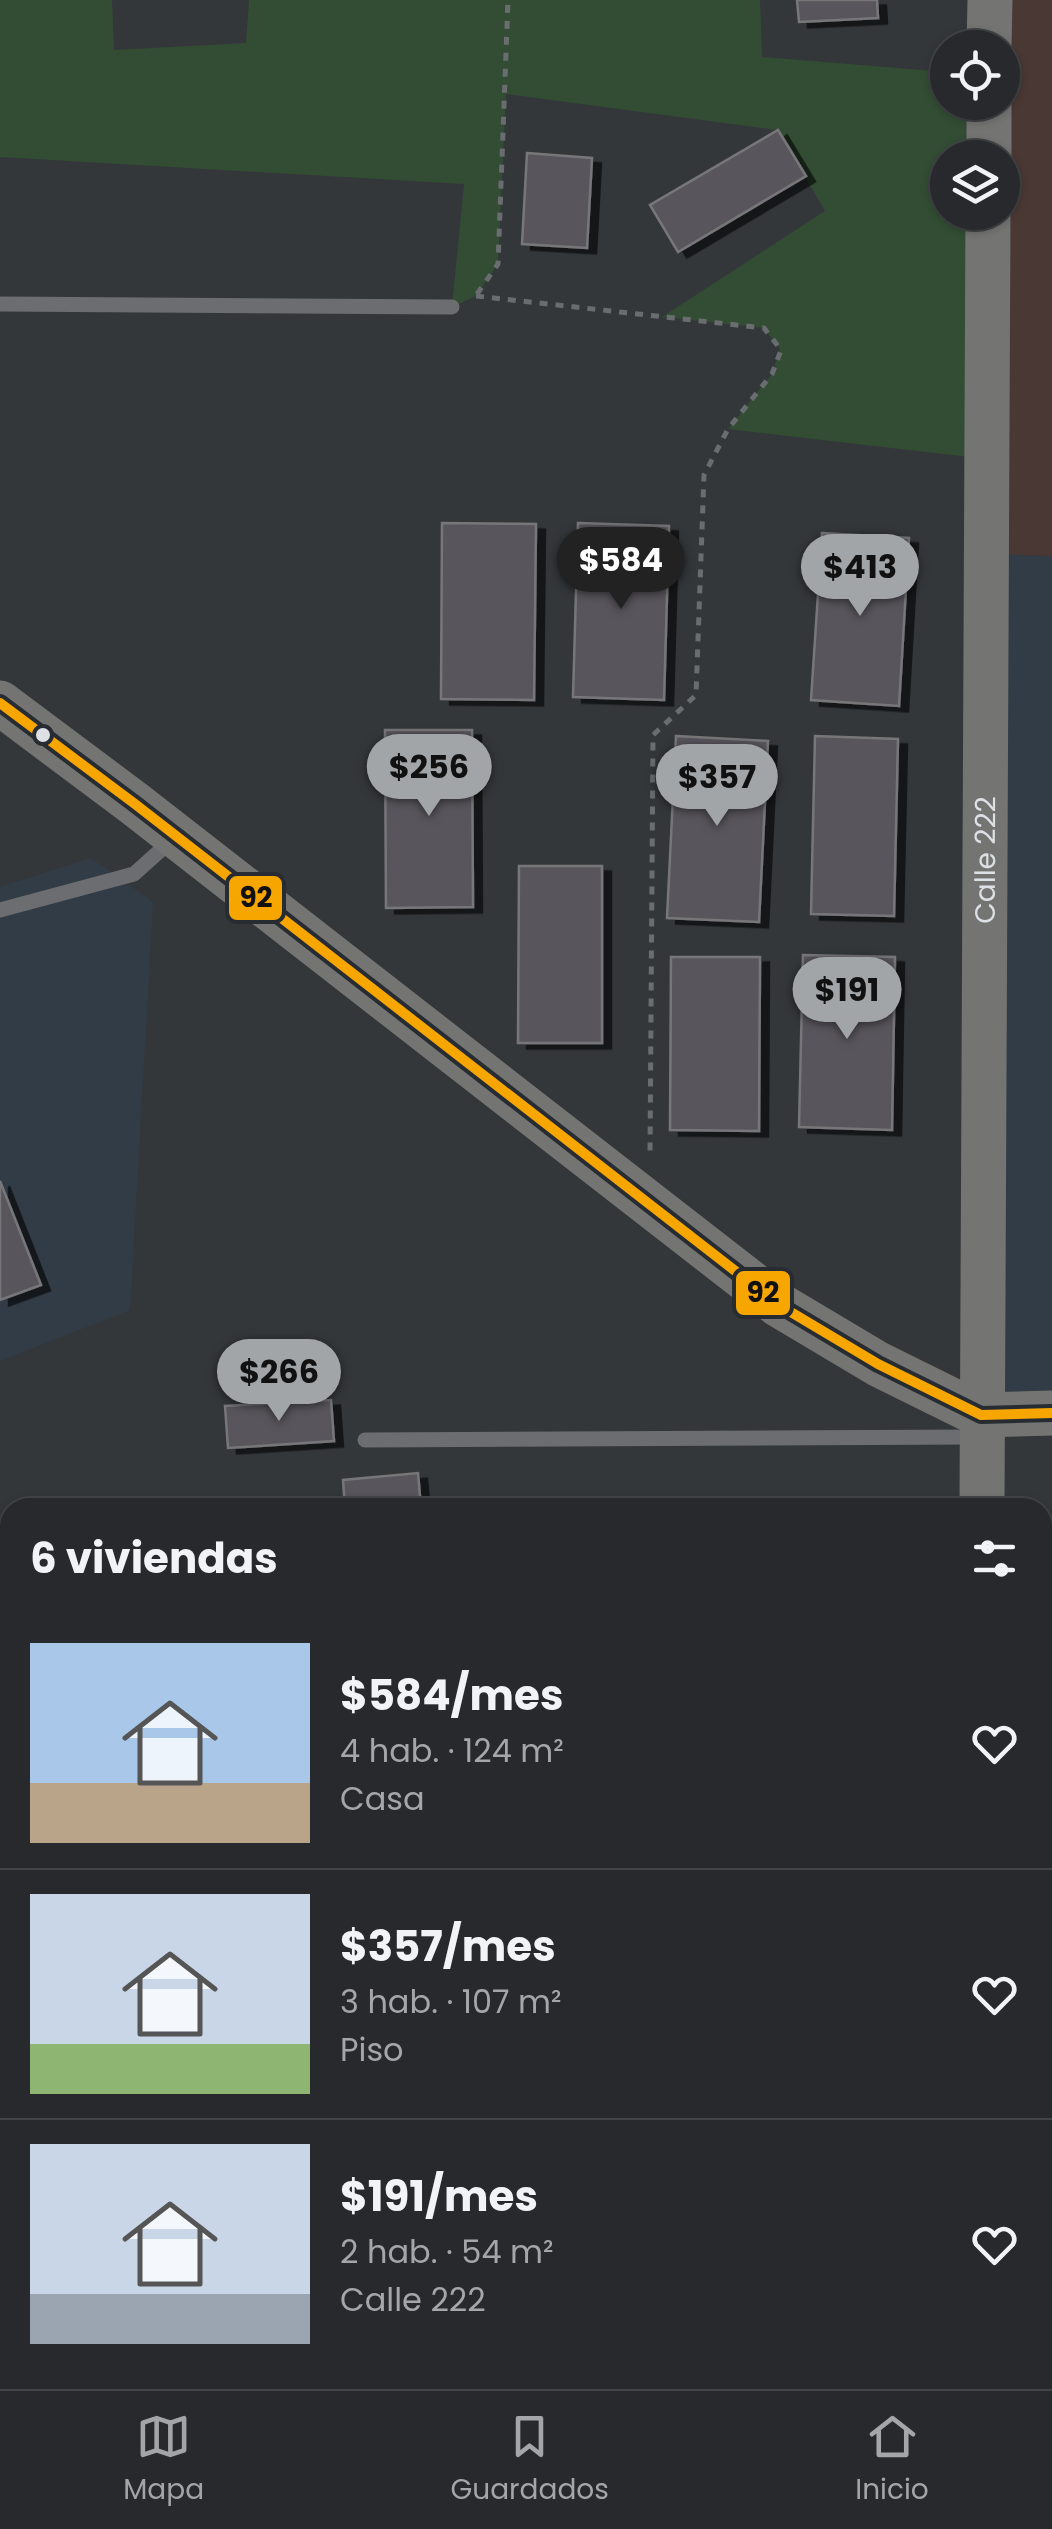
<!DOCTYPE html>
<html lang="es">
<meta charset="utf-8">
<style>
:root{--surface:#27292c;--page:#2f3134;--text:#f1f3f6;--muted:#a4a6a9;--line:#434548;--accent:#a2a5a8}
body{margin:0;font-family:Poppins,sans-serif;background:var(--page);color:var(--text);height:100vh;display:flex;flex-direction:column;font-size:38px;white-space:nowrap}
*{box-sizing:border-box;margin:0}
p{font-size:32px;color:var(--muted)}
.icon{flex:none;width:55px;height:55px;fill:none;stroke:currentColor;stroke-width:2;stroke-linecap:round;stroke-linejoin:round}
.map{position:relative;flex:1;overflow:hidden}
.sheet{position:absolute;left:0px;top:1498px;width:1052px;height:892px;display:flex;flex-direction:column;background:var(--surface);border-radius:30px 30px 0 0;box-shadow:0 2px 8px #0004,0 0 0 2px var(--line)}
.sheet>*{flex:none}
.tools{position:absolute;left:930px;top:30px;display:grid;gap:20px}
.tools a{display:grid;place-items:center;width:90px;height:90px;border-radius:50%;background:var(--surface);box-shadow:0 2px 8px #0004,0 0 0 2px var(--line);font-size:50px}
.price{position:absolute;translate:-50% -85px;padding:0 22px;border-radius:35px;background:var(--accent);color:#111;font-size:32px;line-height:65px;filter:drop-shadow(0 2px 5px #0008)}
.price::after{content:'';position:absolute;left:50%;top:60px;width:30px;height:22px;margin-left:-15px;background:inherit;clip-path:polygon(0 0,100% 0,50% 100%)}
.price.on{background:#222;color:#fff}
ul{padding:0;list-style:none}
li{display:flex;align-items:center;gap:30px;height:250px;padding:0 30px}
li+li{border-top:2px solid var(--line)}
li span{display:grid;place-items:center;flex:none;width:280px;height:200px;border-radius:0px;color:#555}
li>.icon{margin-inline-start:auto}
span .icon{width:120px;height:120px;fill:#fffc;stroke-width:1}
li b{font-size:42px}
h2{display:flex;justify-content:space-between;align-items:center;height:120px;padding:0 30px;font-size:42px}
.menu{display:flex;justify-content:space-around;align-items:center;height:140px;border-top:2px solid var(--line);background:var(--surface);font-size:28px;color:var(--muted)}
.menu a{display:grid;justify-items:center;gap:5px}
.menu .on{color:var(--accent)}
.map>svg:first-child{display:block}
.built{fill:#323c46}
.medical{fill:#493833}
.green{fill:#324d34}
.building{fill:#58545c;stroke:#777779;stroke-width:2.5;filter:url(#shadow)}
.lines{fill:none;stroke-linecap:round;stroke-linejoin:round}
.path{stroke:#6a6d6f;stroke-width:5;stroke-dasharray:8 8;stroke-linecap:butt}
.lane{stroke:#6b6d70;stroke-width:15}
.street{stroke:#6b6d70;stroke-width:32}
.secondary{stroke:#747573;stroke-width:45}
.bus-1-casing{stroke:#272c33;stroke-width:18}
.bus-1{stroke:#f7a600;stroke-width:10}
.bus-dot{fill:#dde0e4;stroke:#272c33;stroke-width:4}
.labels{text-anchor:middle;stroke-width:8;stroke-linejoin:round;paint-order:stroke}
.street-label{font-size:28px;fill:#dde0e4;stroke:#272c33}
.line-badge{stroke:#272c33;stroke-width:4}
.pale-badge-label{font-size:28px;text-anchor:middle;font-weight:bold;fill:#111}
</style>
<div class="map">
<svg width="1052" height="2389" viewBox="0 0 1052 2389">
<defs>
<filter id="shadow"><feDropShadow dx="9" dy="5.5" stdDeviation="0" flood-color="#0009"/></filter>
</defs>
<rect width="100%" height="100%" fill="#34373a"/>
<path class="built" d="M986,554L1052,556V1413L981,1415Z
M91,858L153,902L130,1310L0,1361V887Z"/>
<path class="medical" d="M990,0H1052V556L986,554L1002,212V48Z"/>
<path class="green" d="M0,0H112L114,50L246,43L249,0H760L762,57L947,72L948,102L989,103V157L948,158V212L988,213L987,459L728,429L772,374L780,349L764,328L662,317L825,211L778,130L506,94L498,264L476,296L452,307L464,184L0,157Z"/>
<path class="building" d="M797,0H877L878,18L799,22Z
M778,130L806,176L678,252L650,205Z
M527,153L592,158L587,248L522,244Z
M442,523L536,524L534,700L441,699Z
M578,523L669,526L664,700L573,697Z
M822,533L909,538L899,706L811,700Z
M385,730H472L473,907L386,908Z
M676,736L768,741L759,922L667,918Z
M815,736L898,739L894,916L811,914Z
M519,866H602V1043H518Z
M803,955L895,957L892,1130L799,1127Z
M671,957H760L759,1131L670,1130Z
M0,1181L41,1285L0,1300Z
M331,1400L334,1441L228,1448L225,1406Z
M418,1473L421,1508H345L343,1480Z"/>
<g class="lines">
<path class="path" d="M477,294L498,264L508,0
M476,296L764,328L781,350L772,374L728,429L704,475L696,695L653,735L650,1157"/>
<path class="lane" d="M0,304L452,307
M0,910L134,874L173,839
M365,1440L977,1437"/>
<path class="street" d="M0,2342L10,2339"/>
<g class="secondary">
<path d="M989,48L990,0"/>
<path d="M989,158V102"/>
<path d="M0,703L135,804L779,1305L878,1364L981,1415L1052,1413"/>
<path id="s1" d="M982,1508L988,212"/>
<path d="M1042,1959L1052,1988"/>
</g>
<g class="bus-1-casing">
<path id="bus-1" d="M0,703L135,804L779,1305L878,1364L981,1415L1052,1413"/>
</g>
<use href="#bus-1" class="bus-1"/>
</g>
<circle class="bus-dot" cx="43" cy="735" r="9"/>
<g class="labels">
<g class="street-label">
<text dy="10" stroke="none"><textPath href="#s1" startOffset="648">Calle 222</textPath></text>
</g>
</g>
<g class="line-badge">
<rect x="227" y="874" width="57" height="48" rx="10" fill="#f7a600"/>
<rect x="734" y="1269" width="58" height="48" rx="10" fill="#f7a600"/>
</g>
<g class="pale-badge-label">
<text x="256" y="907">92</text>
<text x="763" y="1302">92</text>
</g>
</svg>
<div class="tools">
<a><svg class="icon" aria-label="locate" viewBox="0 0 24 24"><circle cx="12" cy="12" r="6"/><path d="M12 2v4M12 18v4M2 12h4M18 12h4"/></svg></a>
<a><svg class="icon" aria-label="layers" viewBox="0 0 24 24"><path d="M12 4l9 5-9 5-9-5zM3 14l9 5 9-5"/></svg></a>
</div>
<b class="price on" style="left:621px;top:612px">$584</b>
<b class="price" style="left:860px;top:619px">$413</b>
<b class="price" style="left:429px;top:819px">$256</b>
<b class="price" style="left:717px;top:829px">$357</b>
<b class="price" style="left:847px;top:1042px">$191</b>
<b class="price" style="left:279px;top:1424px">$266</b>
<section class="sheet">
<h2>6 viviendas<svg class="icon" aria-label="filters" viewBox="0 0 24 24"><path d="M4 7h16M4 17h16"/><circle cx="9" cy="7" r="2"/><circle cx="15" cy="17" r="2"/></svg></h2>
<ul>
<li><span style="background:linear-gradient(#a9c7e8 70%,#b9a48a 0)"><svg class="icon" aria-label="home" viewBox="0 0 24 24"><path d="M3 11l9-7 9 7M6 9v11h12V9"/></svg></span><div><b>$584/mes</b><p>4 hab. · 124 m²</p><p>Casa</p></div><svg class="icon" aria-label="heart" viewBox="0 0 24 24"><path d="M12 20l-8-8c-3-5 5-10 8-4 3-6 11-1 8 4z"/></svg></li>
<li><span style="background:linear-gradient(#c9d6e8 75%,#8fb573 0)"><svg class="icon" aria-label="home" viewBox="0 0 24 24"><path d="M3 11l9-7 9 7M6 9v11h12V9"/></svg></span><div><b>$357/mes</b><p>3 hab. · 107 m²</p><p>Piso</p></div><svg class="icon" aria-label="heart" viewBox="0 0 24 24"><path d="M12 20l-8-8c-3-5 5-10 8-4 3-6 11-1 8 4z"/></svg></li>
<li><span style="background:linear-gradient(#c9d6e8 75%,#9aa5b1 0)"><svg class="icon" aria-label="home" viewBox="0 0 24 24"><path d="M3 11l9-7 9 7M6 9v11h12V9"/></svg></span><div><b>$191/mes</b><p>2 hab. · 54 m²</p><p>Calle 222</p></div><svg class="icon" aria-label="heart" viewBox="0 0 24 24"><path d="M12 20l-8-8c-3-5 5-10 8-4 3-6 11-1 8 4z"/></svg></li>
</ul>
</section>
</div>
<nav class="menu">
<a class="on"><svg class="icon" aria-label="map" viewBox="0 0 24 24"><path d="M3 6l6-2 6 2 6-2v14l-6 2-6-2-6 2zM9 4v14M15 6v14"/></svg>Mapa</a>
<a><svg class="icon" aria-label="saved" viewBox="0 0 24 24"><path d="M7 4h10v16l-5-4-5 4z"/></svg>Guardados</a>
<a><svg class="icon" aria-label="home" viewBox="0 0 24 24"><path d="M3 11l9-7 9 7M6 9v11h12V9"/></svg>Inicio</a>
</nav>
